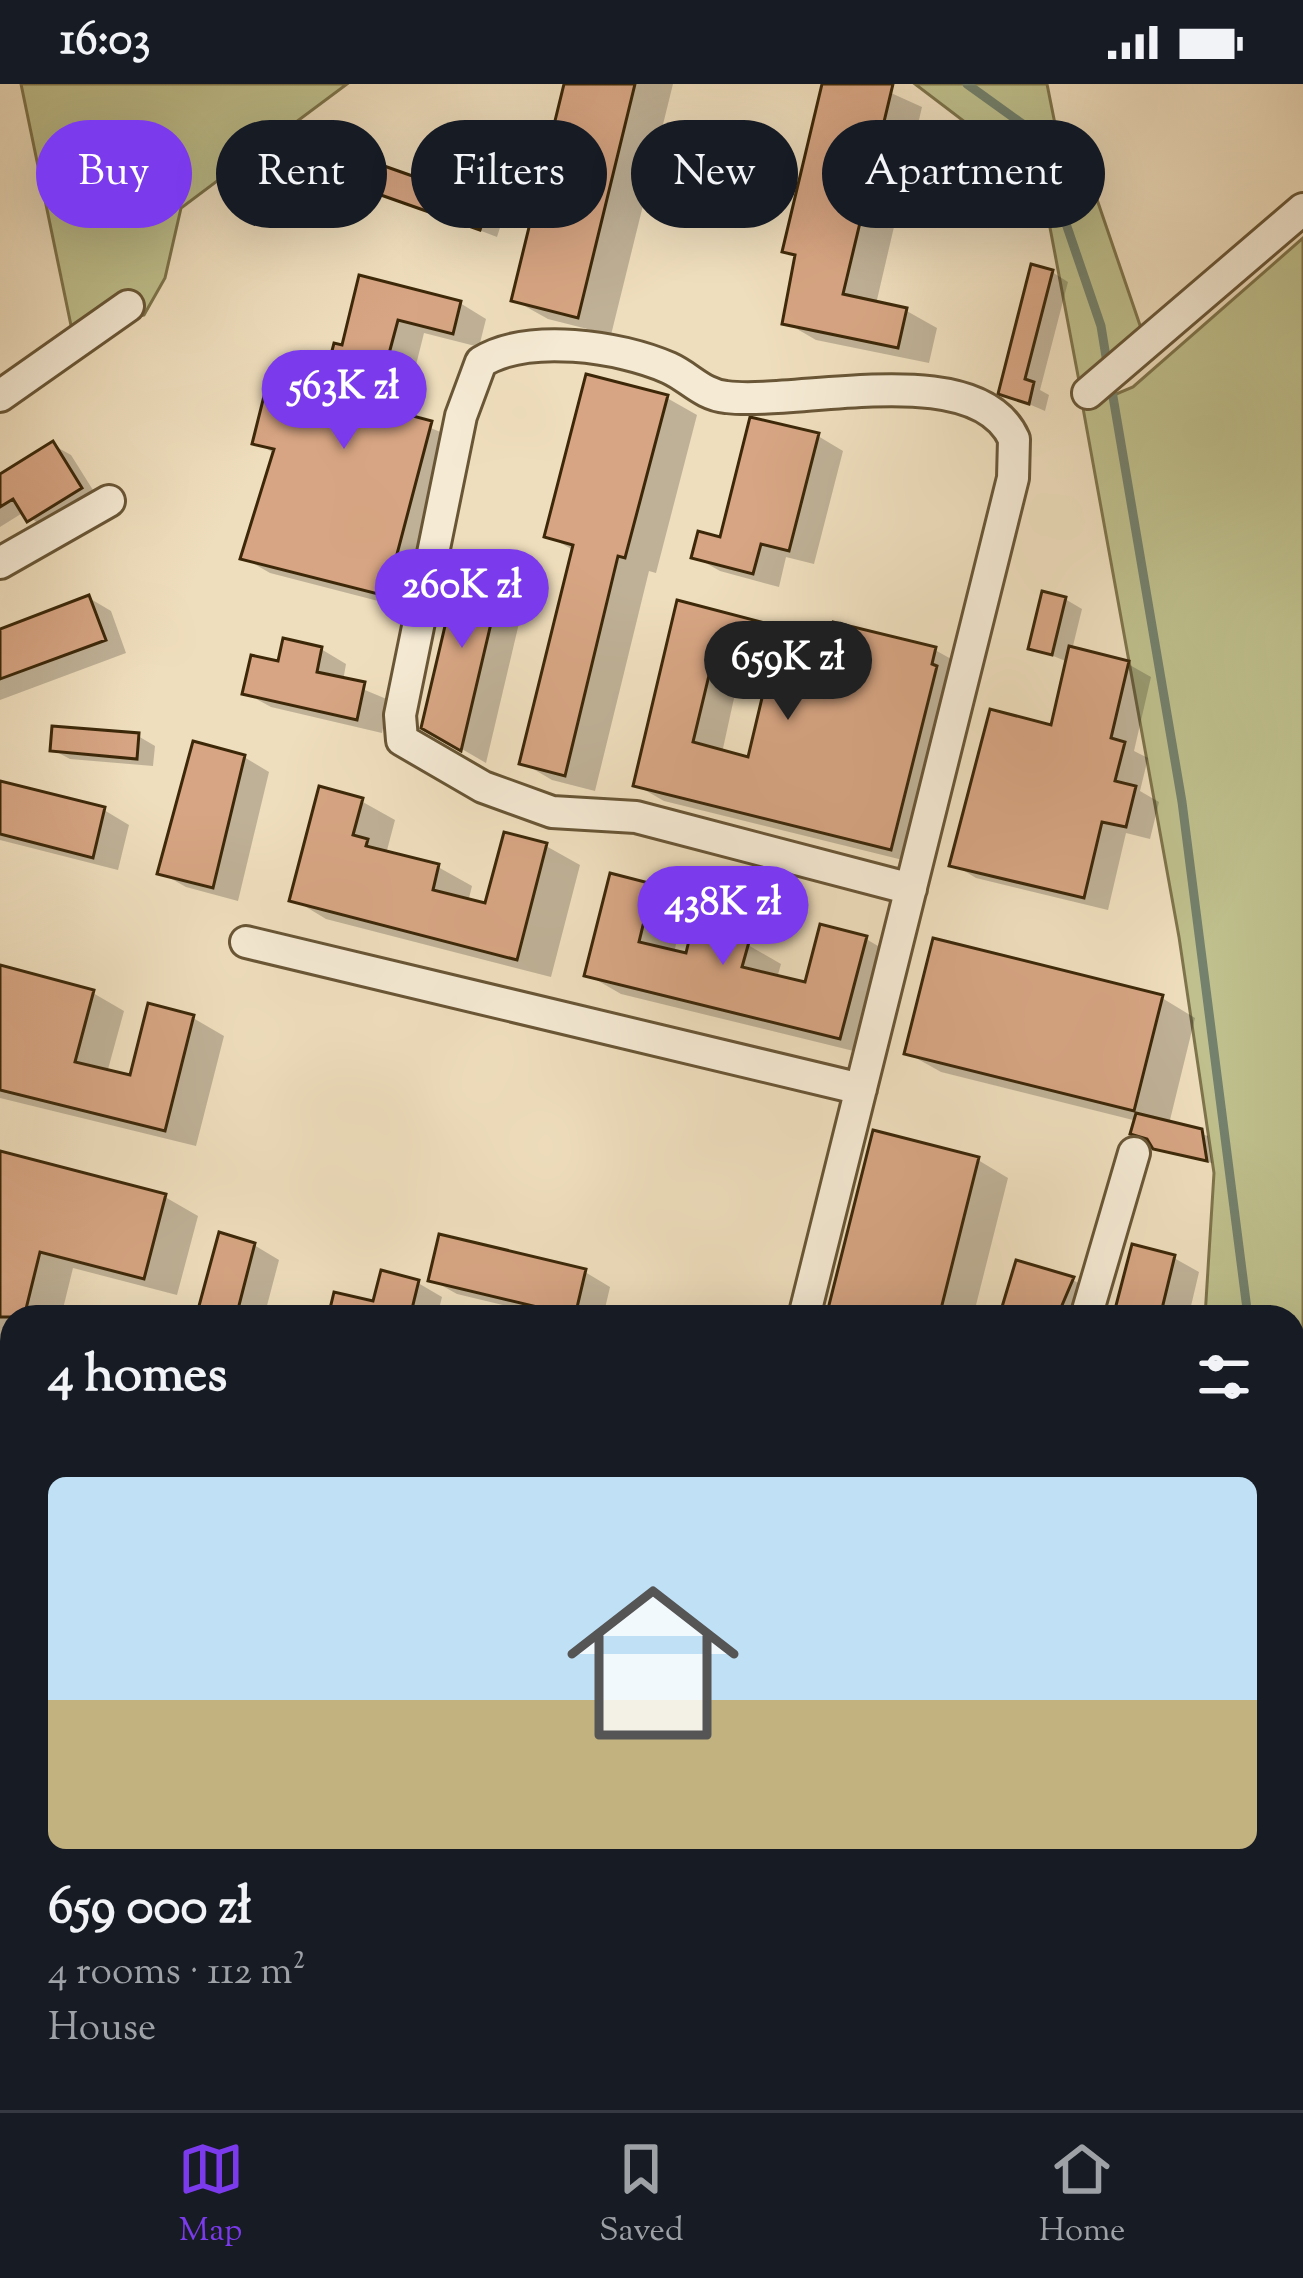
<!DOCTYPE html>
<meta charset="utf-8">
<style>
:root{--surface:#171b24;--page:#242831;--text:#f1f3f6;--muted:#9ea1a6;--line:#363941;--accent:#7c3aed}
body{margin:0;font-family:"Sorts Mill Goudy",serif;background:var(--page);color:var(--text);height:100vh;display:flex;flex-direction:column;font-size:45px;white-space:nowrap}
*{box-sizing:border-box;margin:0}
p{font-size:39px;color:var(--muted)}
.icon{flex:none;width:66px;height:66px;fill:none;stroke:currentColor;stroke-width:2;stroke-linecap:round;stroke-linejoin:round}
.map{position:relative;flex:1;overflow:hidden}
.panel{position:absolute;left:0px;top:1221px;width:1305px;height:807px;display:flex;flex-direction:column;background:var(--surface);border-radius:36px 36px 0 0;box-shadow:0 12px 48px #0002}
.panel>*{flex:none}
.banner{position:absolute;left:36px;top:36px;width:1233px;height:108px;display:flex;gap:24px}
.price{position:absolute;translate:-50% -102px;padding:0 27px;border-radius:42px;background:var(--accent);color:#fff;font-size:39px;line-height:78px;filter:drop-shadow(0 3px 6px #0008)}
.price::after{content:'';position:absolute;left:50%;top:72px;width:36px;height:27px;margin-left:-18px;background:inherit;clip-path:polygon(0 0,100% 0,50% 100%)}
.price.selected{background:#222;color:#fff}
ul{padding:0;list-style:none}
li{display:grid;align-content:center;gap:24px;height:636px;padding:0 48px}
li+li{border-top:3px solid var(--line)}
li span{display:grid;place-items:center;height:372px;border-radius:18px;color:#555}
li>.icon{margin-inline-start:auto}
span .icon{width:216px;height:216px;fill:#fffc;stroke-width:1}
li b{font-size:51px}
h2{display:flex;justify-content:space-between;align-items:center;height:144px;padding:0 48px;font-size:51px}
.pill{padding:0 42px;border-radius:54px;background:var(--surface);box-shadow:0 12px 48px #0002;font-size:42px;line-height:108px}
.pill.selected{background:var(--accent);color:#fff}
.status{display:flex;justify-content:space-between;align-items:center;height:84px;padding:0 60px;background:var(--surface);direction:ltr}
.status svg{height:33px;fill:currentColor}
.tab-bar{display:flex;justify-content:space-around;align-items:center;height:168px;border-top:3px solid var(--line);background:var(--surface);font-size:33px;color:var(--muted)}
.tab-bar a{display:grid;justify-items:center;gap:6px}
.tab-bar .selected{color:var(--accent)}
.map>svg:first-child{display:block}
.green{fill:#bfc08d;stroke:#7e744b;stroke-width:3}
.shadow{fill:#0003;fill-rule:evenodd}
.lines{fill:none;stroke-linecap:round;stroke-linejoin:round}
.stream{stroke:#74816d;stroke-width:9}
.building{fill:#d7a583;stroke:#3c2809;stroke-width:3;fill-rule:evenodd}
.minor-casing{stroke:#695636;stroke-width:36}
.minor{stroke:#f5ead4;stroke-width:30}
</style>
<div class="status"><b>16:03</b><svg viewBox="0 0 49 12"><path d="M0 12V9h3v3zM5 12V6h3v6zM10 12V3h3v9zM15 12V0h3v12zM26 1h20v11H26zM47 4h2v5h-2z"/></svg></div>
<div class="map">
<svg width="1303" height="2026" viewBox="0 0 1303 2026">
<rect width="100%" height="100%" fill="#efdebd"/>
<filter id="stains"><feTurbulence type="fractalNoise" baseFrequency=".00167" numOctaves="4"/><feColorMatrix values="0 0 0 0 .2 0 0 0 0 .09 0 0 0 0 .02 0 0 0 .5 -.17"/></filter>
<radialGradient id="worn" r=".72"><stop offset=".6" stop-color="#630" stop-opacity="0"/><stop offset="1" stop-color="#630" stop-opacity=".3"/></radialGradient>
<path class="green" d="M21,0H347L181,124L165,194L144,231L73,251Z
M915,0H1047L1058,55L1090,95L1143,250L1079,297L1041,96Z
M1303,154V1387L1293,1397V1233H1205L1214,1089L1179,853L1083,324L1133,303Z
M3,1515H12V1725L0,1714V1579L10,1577Z
M1293,1787L1303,1789V1934L1293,1930Z
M783,2016H902L904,2026H786Z"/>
<path class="shadow" d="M567,0H673L611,251L548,235L514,216Z
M825,0H871L922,23L876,220L905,226L937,244L929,279L816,256L785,238L798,174L785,167Z
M978,88L994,97L985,124L943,106Z
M364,102L488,122L504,131L497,153Z
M1052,188L1068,198L1040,306L1049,311L1045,327L1001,308Z
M361,194L460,219L486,235L479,263L424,249L403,333L458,355L413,526L270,489L244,474L276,370L256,359L323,313L344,265Z
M667,314L697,331L656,489L649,487L595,707L552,696L523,679L575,467L548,452Z
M752,337L818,352L843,367L814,480L786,473L779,503L720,487L695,473L722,456Z
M53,361L71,371L98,414L46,446L24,428L0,443V394Z
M503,486L528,501L486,679L424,643Z
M89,514L111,527L126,569L0,616V548Z
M1065,515L1082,525L1072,566L1128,580L1151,593L1134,667L1148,674L1140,707L1159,718L1150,755L1126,749L1108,826L976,794L953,780L1053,644L1068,578L1031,563Z
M679,520L828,558L935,566L962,581L919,780L664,717L636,701ZM738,596L767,604L750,676L722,669Z
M321,565L346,580L343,597L389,616L382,649L271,623L245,609L280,581Z
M138,652L155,662L153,682L70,675L53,666Z
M244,673L269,688L238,817L186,803L161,789Z
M0,700L104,726L129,741L118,786L0,756Z
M361,717L395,736L386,770L438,783L472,802L468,818L488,823L506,752L546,762L580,781L551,893L326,835L293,815Z
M652,803L685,822L674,869L688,873L748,861L781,880L777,894L808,901L866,855L899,874L874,972L621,910L588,891Z
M0,902L93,909L124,927L107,989L132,995L193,934L224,952L196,1062L0,1014Z
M1162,914L1195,934L1169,1040L1208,1052L1212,1079L1163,1067L1137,1037L941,988L907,969Z
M0,1071L165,1113L198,1132L177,1211L73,1184L61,1233H12V1425L0,1422Z
M978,1076L1008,1094L973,1233H829Z
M254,1161L279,1176L264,1233H199Z
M1174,1174L1199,1188L1191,1222L1199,1227L1198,1233H1116Z
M1018,1180L1073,1196L1098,1211L1091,1233H1002Z
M585,1188L610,1203L603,1233H552L457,1210L432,1196Z
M418,1199L442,1213L437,1233H348Z
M259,2016H335L334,2026H258Z"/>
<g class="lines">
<path class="stream" d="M967,0L1035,49L1101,242L1108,285
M1111,301L1182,718L1248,1233
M0,1679L12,1687
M1293,1911L1303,1913
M918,2016L922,2026"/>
</g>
<path class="building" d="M564,0H635L578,234L511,217Z
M822,0H893L843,210L907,224L898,264L782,240L795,171L782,168Z
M950,76L979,85L968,118L940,108Z
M370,77L489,119L480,146L361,104Z
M1031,180L1053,186L1025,295L1034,298L1029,320L998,310Z
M359,191L461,217L453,250L398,236L375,322L432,337L386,512L240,475L274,365L252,360L268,296L321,309L334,259L342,261Z
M586,290L668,311L625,474L618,472L565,692L519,680L573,461L544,453Z
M750,333L819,349L789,467L761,460L753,490L691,474L698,447L720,453Z
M53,357L82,404L27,438L13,415L0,423V390Z
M461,474L504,484L461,667L421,644Z
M1042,507L1066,513L1052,571L1028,565Z
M89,511L106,556L0,595V545Z
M677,516L826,555L833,538L936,563L932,580L937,582L891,766L633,702ZM711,583L766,597L748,673L693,658Z
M283,554L322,563L317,588L365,598L357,636L242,610L251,571L278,577Z
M1069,562L1129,577L1111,654L1125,658L1115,697L1136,702L1126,743L1102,738L1084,814L949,782L990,625L1051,641Z
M52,642L139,649L137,675L50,667Z
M193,657L245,671L213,804L157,790Z
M0,697L105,723L93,774L0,750Z
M319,702L363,714L353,751L368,755L366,762L439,780L433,806L485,819L504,748L547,759L517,876L289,817Z
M610,789L653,800L639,858L686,869L692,844L749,858L742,883L805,898L820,840L867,852L840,955L584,892Z
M933,854L1163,911L1134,1027L904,970Z
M0,881L94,906L75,978L130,991L148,919L194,931L165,1047L0,1006Z
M1136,1029L1202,1045L1207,1077L1153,1065L1147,1055L1130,1050Z
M873,1046L979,1073L939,1233H826Z
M0,1067L166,1110L144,1195L40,1168L24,1233H0Z
M219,1148L255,1159L236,1233H196Z
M439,1150L586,1185L575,1232L428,1197Z
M1132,1160L1175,1171L1160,1233H1113Z
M1016,1176L1074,1193L1057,1233H999Z
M381,1186L419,1196L410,1233H328L334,1208L373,1217Z"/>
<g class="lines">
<g class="minor-casing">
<path id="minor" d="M1088,309L1303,125
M0,312L128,222
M0,479L109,417
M246,858L861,1005
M804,1233L1013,394L1014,355C977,272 798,322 726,313C703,311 689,293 669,284C619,262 528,249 481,278L461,332L400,631L402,656L483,703L552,728L636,733L911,805
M1086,1233L1134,1069
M0,1494L12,1493
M1293,1958L1303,1962"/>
</g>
<use href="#minor" class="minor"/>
</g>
<rect width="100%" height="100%" filter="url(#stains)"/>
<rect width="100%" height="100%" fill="url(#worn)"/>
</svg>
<b class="price" style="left:344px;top:368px">563K zł</b>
<b class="price" style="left:462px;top:567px">260K zł</b>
<b class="price selected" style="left:788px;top:639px">659K zł</b>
<b class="price" style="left:723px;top:884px">438K zł</b>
<div class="banner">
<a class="pill selected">Buy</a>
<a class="pill">Rent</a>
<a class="pill">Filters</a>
<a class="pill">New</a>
<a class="pill">Apartment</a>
</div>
<section class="panel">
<h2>4 homes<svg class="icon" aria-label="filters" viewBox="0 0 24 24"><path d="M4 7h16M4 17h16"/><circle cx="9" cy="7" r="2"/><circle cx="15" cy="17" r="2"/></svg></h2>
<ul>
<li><span style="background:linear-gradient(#bfe0f5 60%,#c2b280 0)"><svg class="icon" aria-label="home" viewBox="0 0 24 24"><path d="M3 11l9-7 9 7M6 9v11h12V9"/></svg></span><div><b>659 000 zł</b><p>4 rooms · 112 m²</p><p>House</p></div></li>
</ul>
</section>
</div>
<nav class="tab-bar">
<a class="selected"><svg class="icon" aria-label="map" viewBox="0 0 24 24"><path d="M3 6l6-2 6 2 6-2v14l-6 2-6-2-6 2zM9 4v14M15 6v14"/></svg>Map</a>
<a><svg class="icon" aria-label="saved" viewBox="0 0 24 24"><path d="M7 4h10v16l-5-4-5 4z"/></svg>Saved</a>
<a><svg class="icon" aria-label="home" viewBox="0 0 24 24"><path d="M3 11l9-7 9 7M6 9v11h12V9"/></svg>Home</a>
</nav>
